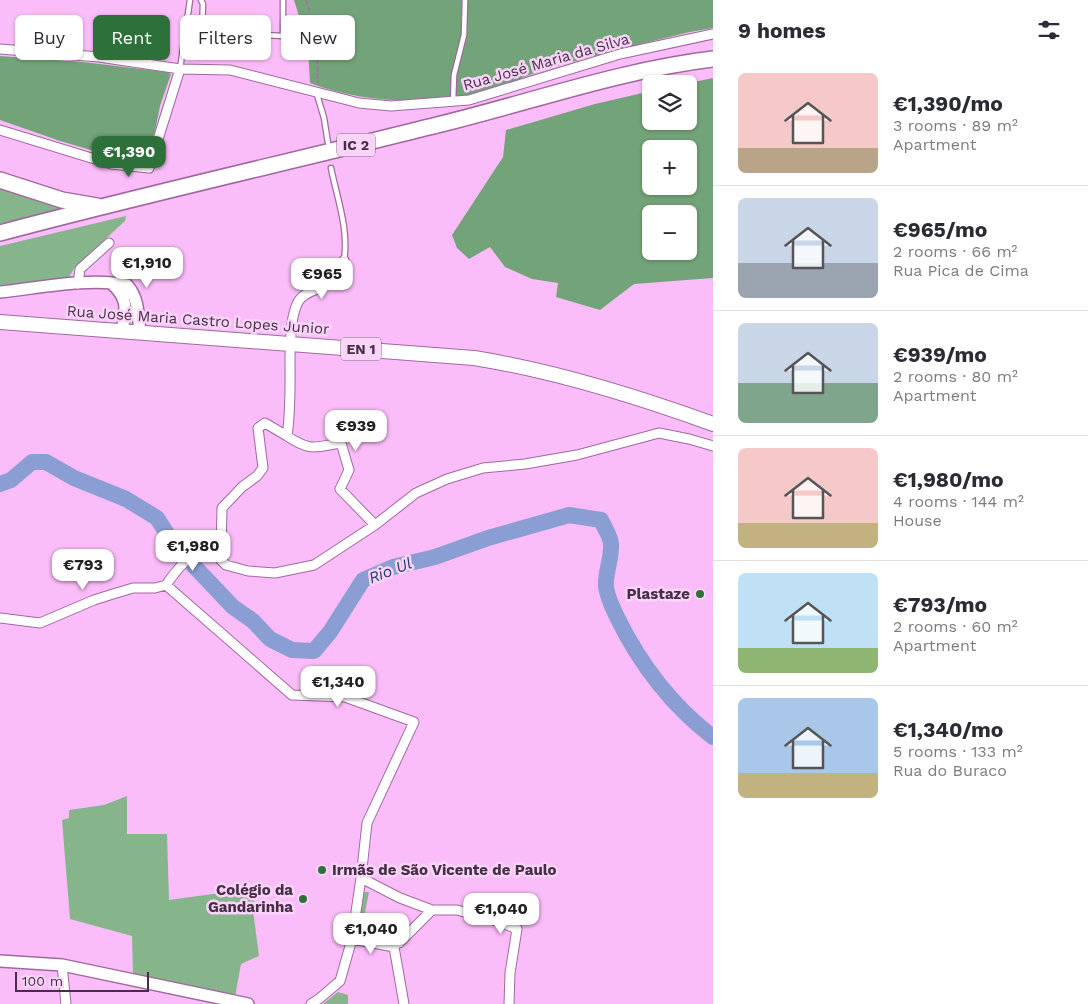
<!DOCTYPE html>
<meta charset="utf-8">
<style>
:root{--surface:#fff;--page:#f7f7f7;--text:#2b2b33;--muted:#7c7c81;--line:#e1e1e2;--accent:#2e703a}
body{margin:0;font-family:"Work Sans",sans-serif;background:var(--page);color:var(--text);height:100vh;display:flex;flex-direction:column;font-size:19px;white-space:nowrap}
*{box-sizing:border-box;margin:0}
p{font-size:16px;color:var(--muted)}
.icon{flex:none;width:28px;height:28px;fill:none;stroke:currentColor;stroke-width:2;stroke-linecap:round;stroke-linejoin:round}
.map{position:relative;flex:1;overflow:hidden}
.side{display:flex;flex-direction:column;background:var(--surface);width:375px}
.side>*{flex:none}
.hud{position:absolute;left:15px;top:15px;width:475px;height:45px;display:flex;gap:10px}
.tools{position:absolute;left:642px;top:75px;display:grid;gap:10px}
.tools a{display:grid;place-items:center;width:55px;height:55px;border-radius:8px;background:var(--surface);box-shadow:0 1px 4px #0004;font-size:25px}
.scale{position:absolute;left:15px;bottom:12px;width:134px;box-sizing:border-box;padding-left:5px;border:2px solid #462e46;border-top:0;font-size:14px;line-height:18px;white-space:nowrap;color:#462e46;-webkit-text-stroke:4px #fad4f8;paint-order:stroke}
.price{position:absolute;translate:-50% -42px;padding:0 11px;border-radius:10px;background:#fff;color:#222;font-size:16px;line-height:32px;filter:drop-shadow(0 1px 2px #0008)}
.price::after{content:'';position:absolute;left:50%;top:30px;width:15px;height:11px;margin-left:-8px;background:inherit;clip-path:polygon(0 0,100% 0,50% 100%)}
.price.selected{background:var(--accent);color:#fff}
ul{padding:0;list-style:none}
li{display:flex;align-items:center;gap:15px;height:125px;padding:0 25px}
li+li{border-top:1px solid var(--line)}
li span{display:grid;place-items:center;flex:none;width:140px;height:100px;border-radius:8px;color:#555}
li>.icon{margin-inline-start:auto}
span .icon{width:60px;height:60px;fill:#fffc;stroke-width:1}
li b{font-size:21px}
h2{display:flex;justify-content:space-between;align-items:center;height:60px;padding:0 25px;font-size:21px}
.pill{padding:0 18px;border-radius:8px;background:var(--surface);box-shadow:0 1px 4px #0004;font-size:18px;line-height:45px}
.pill.selected{background:var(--accent);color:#fff}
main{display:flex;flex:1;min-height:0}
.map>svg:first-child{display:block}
.green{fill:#86b58b}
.forest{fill:#73a378;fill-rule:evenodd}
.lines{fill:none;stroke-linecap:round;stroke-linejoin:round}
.river{stroke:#8a9ed3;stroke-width:16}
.service-casing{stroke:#a1689f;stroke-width:7}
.minor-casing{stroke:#a1689f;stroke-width:11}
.tertiary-casing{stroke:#a1689f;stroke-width:14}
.primary-casing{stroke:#a1689f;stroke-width:16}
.trunk-casing{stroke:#a1689f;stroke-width:18}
.path{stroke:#a0759f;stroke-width:2;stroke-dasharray:5 2.5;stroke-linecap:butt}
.service{stroke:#fff;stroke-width:4.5}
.minor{stroke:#fff;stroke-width:9}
.tertiary{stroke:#fff;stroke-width:11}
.primary{stroke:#fff;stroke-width:14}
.trunk{stroke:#fff;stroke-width:15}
.poi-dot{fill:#2e703a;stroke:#fad4f8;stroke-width:2}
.labels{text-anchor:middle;stroke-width:5;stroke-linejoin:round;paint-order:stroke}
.shield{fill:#fad4f8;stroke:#7c607b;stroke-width:1}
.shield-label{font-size:14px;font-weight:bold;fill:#462e46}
.street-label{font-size:15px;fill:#462e46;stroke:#fad4f8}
.poi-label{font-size:15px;font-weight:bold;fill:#462e46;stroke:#fad4f8;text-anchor:end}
.water-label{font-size:16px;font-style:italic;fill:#233776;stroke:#fad4f8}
</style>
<main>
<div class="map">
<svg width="713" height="1004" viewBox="0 0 713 1004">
<rect width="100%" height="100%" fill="#fbbdf9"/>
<path class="green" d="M0,185L76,208L0,228Z
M126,216L125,221L75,267L68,279L0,285V246Z
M127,796V834H167L169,900L256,888L253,910L259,956L241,964L235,997L133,975L132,936L70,919L62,820L69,818V810L104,805Z
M365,892H369L361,933L357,931L362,896Z
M338,992L348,995V1004H323Z"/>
<path class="forest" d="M294,0H713V28L690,32C643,43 597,55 550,68C529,74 510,84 489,90C431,106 366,104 310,83L308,46Z
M0,56L83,62L166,72L171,74L160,106L155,131L147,153L125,160L60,141L0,120Z
M713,78V278L634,284L600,310L556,297L558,283L532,279L505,267L490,247L469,259L457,248L452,235L503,157L506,130L595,104L651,91V121H689V84H684ZM651,149H689V186H651ZM651,214H689V251H651Z"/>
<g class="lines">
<path class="river" d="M0,484L11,480L32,462H46L74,478L126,499L157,518L175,546L233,607L253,621L270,639L292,650L314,651L330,632L363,580L393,567L435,557L488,538L569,515L601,520C604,527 611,537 611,544C612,558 605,573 606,586C607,597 613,609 618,619C640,664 673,707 713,737"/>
<g class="service-casing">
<path id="service" d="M201,0L203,4L202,32L283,36V0
M180,69L190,0
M316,91L324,118L328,143
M453,101L454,75L464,35L465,0
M331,168C337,198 349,229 344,260"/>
</g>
<g class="minor-casing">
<path id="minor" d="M0,49L99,57L180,69L230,70L359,103L391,106L469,100L620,54L713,34
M0,130L111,164L149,168L180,69
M78,284L80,269L109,243
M287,436C311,452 315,447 341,443L349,470L340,489L375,525
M215,554L221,551L222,508L242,487L257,476L263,468L258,428L265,423L287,436C291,410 290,382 290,356C291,339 290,318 298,302C304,290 324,290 333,280C339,275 341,268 344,260
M166,585L292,695L345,697L414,722L367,823L361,878L352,939L340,981L320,998L311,1004
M0,618L40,623L94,600L113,594L133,588H155L166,585C175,572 188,555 203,549L215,554L226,565L248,571L275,573L314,565L375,525L416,493L447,479L483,468L525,464L577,455L659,433L689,439L713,446
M361,878L400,898L432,910L399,943
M432,910H457L497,921L517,929L510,973L509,1004
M352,939L394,947L404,1004
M62,965L66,1004"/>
</g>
<g class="tertiary-casing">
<path id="tertiary" d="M111,283C129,299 126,309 122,331
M0,292C38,288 90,277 127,285C139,298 138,316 140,333
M0,961L62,965L248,1004"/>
</g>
<g class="primary-casing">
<path id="primary" d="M0,322L474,358C555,371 636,396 713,424"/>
</g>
<g class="trunk-casing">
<path id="trunk" d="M0,180L62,200L97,206
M0,233C146,194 294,161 441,124C531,102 621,70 713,59"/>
</g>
<path class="path" d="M306,0C314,27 320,54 317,83"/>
<use href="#service" class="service"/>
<use href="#minor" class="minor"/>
<use href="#tertiary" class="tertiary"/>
<use href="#primary" class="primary"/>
<use href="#trunk" class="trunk"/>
</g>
<g class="poi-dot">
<circle cx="700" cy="594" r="5"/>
<circle cx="322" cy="870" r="5"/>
<circle cx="303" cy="899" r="5"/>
</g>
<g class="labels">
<g class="shield">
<rect x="337" y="133.5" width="38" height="23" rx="4"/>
<rect x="341" y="337.5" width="40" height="23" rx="4"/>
</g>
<g class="shield-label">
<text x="356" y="150">IC 2</text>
<text x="361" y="354">EN 1</text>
</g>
<g class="street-label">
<text transform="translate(546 62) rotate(-16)" y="5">Rua José Maria da Silva</text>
<text transform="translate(198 320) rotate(4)" y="5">Rua José Maria Castro Lopes Junior</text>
</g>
<g class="poi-label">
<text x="690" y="599">Plastaze</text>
<text x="332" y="875" text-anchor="start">Irmãs de São Vicente de Paulo</text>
<text x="293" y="895">Colégio da<tspan x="293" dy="17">Gandarinha</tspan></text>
</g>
<g class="water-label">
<text transform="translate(390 570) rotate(-21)" y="6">Rio Ul</text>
</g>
</g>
</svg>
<div class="tools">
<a><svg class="icon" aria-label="layers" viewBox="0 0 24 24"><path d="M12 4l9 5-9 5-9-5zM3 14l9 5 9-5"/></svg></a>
<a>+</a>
<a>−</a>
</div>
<div class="scale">100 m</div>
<b class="price selected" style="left:129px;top:178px">€1,390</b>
<b class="price" style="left:147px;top:289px">€1,910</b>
<b class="price" style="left:322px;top:300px">€965</b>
<b class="price" style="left:356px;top:452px">€939</b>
<b class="price" style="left:193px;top:572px">€1,980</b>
<b class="price" style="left:83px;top:591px">€793</b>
<b class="price" style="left:338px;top:708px">€1,340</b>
<b class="price" style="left:501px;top:935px">€1,040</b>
<b class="price" style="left:371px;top:955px">€1,040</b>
<div class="hud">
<a class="pill">Buy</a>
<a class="pill selected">Rent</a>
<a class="pill">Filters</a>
<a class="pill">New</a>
</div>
</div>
<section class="side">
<h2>9 homes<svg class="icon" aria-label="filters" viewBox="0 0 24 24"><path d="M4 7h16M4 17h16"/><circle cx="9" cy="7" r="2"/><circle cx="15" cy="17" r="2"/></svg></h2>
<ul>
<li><span style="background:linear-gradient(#f6c9c9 75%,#b9a48a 0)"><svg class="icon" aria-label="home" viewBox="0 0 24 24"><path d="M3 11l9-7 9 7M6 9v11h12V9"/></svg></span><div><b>€1,390/mo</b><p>3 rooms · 89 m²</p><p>Apartment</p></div></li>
<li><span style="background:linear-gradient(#c9d6e8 65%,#9aa5b1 0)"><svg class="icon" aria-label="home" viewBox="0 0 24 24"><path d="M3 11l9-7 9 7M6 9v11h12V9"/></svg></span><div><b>€965/mo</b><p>2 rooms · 66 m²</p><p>Rua Pica de Cima</p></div></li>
<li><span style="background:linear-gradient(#c9d6e8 60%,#7fa58c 0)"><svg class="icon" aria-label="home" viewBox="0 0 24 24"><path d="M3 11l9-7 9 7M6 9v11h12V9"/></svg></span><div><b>€939/mo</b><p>2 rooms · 80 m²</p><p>Apartment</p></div></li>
<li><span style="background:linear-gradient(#f6c9c9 75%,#c2b280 0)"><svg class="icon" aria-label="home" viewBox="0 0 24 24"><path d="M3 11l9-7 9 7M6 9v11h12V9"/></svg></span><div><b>€1,980/mo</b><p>4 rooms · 144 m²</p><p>House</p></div></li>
<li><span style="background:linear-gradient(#bfe0f5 75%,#8fb573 0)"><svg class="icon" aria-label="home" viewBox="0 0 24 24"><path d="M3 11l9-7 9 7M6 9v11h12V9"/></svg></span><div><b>€793/mo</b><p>2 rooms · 60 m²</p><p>Apartment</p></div></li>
<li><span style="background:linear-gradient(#a9c7e8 75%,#c2b280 0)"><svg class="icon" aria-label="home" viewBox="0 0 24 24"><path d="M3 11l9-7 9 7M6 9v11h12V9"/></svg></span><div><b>€1,340/mo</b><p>5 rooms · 133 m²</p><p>Rua do Buraco</p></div></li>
</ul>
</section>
</main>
